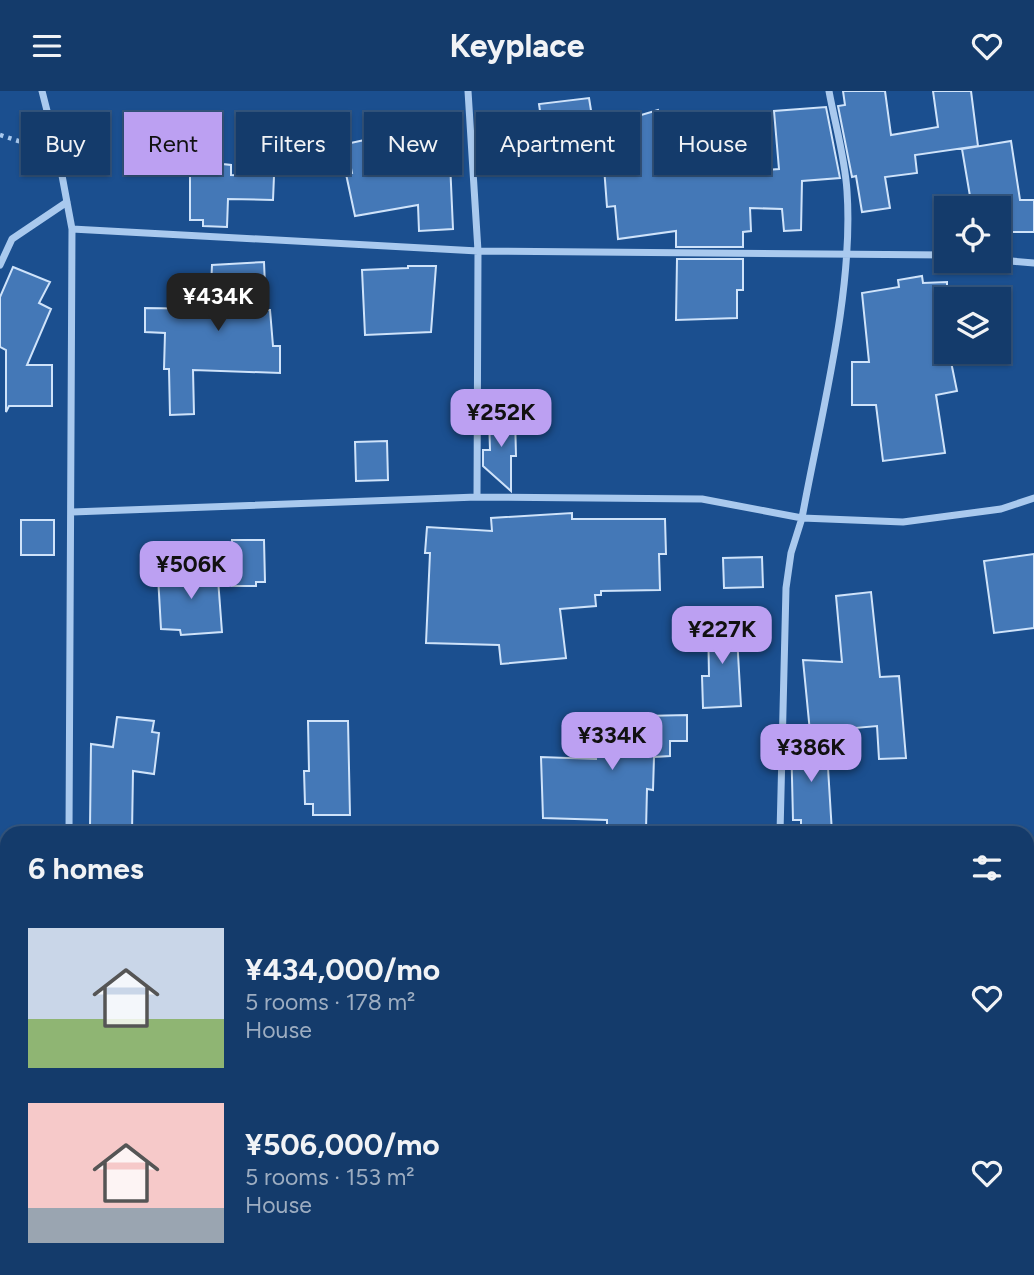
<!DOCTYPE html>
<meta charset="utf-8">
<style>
:root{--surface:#143b6b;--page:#1d4271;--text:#f1f3f6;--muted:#9dadc1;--line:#33557e;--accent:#bca0f2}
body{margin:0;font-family:Figtree,sans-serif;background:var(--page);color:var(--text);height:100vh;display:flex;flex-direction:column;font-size:26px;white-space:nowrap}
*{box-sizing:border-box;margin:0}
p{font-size:23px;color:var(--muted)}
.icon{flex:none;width:38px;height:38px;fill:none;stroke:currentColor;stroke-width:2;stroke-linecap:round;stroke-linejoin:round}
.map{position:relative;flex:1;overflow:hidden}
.sheet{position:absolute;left:0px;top:735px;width:1034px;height:450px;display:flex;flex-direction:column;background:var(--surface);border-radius:21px 21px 0 0;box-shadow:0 2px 5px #0004,0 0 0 2px var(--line)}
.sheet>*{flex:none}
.banner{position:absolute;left:21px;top:21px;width:992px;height:63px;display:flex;gap:14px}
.controls{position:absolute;left:934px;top:105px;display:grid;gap:14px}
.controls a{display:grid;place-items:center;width:77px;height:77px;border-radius:0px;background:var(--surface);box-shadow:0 2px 5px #0004,0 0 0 2px var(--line);font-size:35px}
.price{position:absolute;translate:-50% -60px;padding:0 16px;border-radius:14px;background:var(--accent);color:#111;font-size:23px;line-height:46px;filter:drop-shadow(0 2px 4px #0008)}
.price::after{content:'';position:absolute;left:50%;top:42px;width:21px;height:16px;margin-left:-10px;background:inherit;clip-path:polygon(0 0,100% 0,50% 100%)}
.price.on{background:#222;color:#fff}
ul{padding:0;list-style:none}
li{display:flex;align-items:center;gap:21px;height:175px;padding:0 28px}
li span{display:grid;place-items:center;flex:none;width:196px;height:140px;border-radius:0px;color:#555}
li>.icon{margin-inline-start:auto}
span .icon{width:84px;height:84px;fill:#fffc;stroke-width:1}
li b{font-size:30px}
h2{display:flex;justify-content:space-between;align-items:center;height:84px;padding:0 28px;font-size:30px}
.chip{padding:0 24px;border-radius:0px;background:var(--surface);box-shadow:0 2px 5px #0004,0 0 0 2px var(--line);font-size:24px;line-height:63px}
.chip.on{background:var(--accent);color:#111}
header{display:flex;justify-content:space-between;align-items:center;height:91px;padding:0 28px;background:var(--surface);font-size:32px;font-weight:700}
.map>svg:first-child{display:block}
.building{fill:#4478b7;stroke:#cfe3fa;stroke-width:2}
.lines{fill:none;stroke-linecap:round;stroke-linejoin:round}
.path{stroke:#a9c9ee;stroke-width:4.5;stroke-dasharray:3.5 5;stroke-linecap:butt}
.street{stroke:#a9c9ee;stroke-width:7}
</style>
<header><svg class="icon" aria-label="menu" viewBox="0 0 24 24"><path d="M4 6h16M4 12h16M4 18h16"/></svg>Keyplace<svg class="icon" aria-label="heart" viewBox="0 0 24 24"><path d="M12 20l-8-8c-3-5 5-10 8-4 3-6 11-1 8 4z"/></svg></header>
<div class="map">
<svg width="1034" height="1184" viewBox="0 0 1034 1184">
<rect width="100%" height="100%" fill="#1b4f8f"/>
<path class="building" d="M843,0H885L891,44L938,36L933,0H971L978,55L915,64L917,82L885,86L890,117L862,121L856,85L852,86L838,15L845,14Z
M589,7L594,38L658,19L677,85L779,78L774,20L826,16L840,87L802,90L801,139L784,140L782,118L750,117L751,140L743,141V156H676V140L618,148L615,115L607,116L604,76L543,82L540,55L545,54L539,13Z
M383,45L384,50L392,49L396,75L450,71L453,138L419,140L418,114L355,125L346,83L352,82L346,53Z
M1011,50L1020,109H1034V141H999V117H972L962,58Z
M190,70L223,71V73L231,74V84L274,85L273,109L228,108L227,136L203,135V129H190Z
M677,168H743V199H737V227L676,229Z
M264,171L266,219H270L273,255H280V282L193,279L194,323L170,324L169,278H164L165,242L145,241V217L210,218L212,174Z
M408,175H436L431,241L365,244L362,179L408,177Z
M13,176L50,191L39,212L51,218L27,274H52V315H9L6,321V259L0,256V206Z
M922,185L923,192L947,191V261H949L957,300L936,304L945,362L883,370L876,314H852V271H869L862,202L899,196L898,189Z
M515,325L516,365H511V400L483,375V359H490L489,326Z
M387,350L388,389L356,390L355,351Z
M572,422V428H665L666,463H659L660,499L601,500V504H595L596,515L560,518L566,567L501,573L499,554L426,552L430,462H425L427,436L492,440L491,427Z
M21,429H54V464H21Z
M232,449H264L265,491H256V495H232Z
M1034,463V537L994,542L984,470Z
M762,466L763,496L724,497L723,467Z
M217,475L222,541L181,544L180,539L161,538L158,485L180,481L179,477Z
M871,501L880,586L899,585L906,667L879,668L877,635L810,641L803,569L842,571L836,505Z
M736,528L741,615L703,617L702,585H709L708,529Z
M687,624V650H670V665L654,666L653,699L647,698L646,739H607V729L543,727L541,666L596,668V630H601L600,626Z
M117,626L154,630L152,641L159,642L154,683L133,680L132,742H93V737H90L91,653L113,656Z
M308,630H348L350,724H313V713H305L304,680H309Z
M826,644L832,742H801V729H793L791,645Z"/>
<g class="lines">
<path class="path" d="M0,44L37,56"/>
<path class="street" d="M42,0L58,63L72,138L69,742
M72,138L478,160L468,0
M999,169L1034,172
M0,174L12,148L67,111
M477,406L478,160L947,164
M72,421L477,406L702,408L802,427L903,431L1001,418L1034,407
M780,742L786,497L791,462L802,427C820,327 854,201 847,100C845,67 835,33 829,0
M1027,763L1034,762
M0,782H7
M77,1184L78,1178
M773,1184V1178"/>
</g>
</svg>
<div class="controls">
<a><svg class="icon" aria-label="locate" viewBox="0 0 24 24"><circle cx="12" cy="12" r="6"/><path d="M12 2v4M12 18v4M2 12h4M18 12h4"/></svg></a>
<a><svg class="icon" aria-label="layers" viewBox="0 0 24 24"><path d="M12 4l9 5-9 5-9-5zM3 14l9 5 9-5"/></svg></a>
</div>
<b class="price on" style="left:218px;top:242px">¥434K</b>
<b class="price" style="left:501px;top:358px">¥252K</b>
<b class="price" style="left:191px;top:510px">¥506K</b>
<b class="price" style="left:722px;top:575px">¥227K</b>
<b class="price" style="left:612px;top:681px">¥334K</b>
<b class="price" style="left:811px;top:693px">¥386K</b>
<div class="banner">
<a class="chip">Buy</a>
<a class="chip on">Rent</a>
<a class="chip">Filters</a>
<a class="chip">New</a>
<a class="chip">Apartment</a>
<a class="chip">House</a>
</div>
<section class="sheet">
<h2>6 homes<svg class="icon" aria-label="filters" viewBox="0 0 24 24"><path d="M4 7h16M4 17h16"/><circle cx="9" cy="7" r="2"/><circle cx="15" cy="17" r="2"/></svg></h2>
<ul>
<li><span style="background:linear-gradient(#c9d6e8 65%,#8fb573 0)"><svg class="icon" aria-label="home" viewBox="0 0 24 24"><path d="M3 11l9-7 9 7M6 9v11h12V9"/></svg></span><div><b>¥434,000/mo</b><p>5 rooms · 178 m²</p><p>House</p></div><svg class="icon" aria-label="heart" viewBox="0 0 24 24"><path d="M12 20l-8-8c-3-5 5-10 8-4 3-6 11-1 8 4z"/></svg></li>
<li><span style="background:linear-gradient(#f6c9c9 75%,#9aa5b1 0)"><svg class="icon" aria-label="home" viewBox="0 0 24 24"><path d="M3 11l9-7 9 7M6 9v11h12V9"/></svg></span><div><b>¥506,000/mo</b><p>5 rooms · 153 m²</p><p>House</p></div><svg class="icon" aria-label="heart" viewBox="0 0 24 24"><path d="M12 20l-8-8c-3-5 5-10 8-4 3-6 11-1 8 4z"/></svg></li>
</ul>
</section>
</div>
